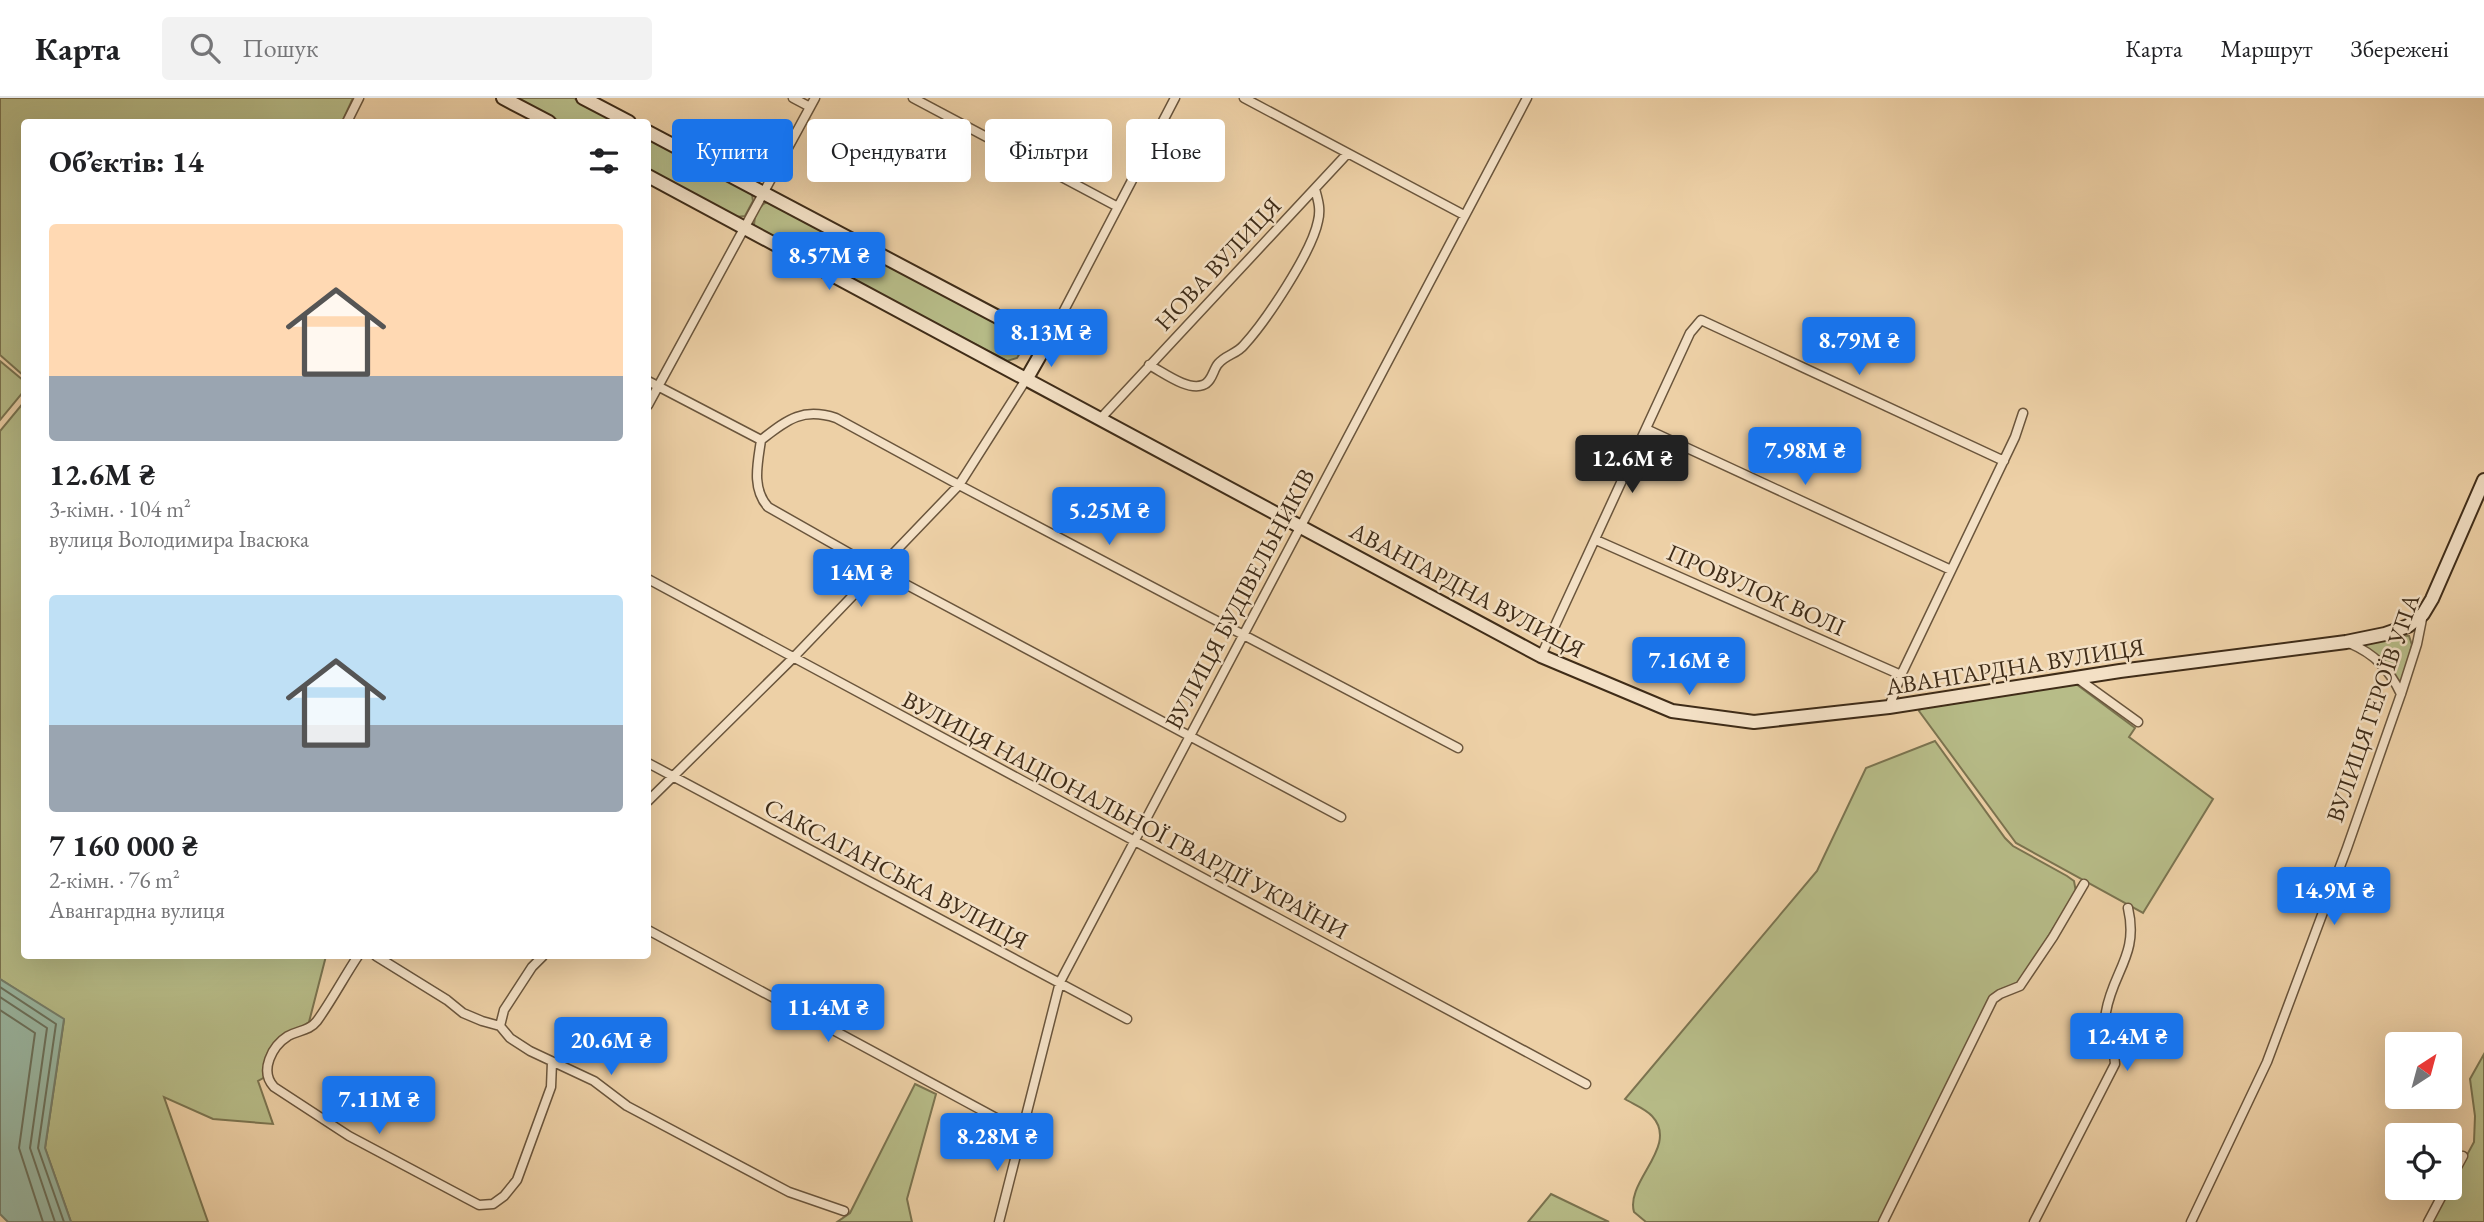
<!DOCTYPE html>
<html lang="uk">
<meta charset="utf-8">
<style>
:root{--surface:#fff;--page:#f2f2f2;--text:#202124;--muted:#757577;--line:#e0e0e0;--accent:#1a73e8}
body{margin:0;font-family:"EB Garamond",serif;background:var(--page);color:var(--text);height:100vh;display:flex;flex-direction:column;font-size:26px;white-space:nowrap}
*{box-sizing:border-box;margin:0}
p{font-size:23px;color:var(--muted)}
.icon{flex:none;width:38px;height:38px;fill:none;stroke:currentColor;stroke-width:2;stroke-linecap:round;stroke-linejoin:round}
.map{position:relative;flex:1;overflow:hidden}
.drawer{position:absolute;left:21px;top:21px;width:630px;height:840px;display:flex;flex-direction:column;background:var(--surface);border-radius:7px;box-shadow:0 7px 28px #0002}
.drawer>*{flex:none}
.guide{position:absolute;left:672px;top:21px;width:665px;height:63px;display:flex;gap:14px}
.needle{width:46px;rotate:36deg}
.fabs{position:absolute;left:2385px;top:934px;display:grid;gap:14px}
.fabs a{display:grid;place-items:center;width:77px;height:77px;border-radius:7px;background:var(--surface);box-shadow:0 7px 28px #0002;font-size:35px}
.price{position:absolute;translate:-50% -60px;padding:0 16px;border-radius:7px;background:var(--accent);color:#fff;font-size:23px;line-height:46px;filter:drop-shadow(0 2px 4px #0008)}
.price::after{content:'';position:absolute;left:50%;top:42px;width:21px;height:16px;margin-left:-10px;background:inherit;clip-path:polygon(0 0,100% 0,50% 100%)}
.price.active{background:#222;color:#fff}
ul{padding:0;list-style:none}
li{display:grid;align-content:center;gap:14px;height:371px;padding:0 28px}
li span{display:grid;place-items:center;height:217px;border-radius:7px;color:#555}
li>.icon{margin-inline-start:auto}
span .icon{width:126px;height:126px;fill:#fffc;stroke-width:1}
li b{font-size:30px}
h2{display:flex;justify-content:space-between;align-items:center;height:84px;padding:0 28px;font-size:30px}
.pill{padding:0 24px;border-radius:7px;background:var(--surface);box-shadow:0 7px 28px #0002;font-size:24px;line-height:63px}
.pill.active{background:var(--accent);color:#fff}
header{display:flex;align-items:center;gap:42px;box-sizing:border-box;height:98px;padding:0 35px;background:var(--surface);border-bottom:2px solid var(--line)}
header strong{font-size:33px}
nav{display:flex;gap:38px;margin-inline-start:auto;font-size:24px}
.search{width:490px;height:63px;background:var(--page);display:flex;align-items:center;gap:18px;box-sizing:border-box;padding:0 24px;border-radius:7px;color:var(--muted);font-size:26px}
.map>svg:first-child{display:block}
.green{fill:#b7bc88;stroke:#7b7450;stroke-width:2}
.water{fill:#9ab7a2;stroke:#767f6b;stroke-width:2}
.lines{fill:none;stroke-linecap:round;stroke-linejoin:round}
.shore{stroke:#6c725d;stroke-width:2}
.street-casing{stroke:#6a553c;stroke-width:11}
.secondary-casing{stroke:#3f2c18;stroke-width:16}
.street{stroke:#f3e0c5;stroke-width:8}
.secondary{stroke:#f3e0c5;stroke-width:12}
.labels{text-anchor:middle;stroke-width:5;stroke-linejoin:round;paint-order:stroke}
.street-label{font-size:24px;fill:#3f2c18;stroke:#f3e0c5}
</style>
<header>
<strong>Карта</strong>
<div class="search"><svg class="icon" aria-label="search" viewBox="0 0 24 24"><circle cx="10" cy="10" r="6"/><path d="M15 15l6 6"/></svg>Пошук</div>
<nav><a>Карта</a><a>Маршрут</a><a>Збережені</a></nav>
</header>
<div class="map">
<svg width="2484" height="1124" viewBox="0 0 2484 1124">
<rect width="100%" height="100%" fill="#edd0a6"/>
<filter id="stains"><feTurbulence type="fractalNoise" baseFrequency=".00286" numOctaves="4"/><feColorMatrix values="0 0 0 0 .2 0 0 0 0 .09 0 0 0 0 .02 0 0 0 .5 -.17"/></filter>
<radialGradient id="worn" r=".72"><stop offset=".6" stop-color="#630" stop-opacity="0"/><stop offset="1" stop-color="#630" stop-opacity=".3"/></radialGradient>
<path class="green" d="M0,0H353L342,24H24V278L0,257Z
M515,0H574L620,24H561Z
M648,39L752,96L753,103L745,118L736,119L648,71Z
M767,104L1020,238L1023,250L1017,260L1007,263L757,131L754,127C754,118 758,108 767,104Z
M0,263L24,283V293L0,322Z
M24,304V858H326L309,924L282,941L265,979L258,983L273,1026L213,1021L164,999L208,1124H71L45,1050L64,922L0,881V333Z
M2398,537L2409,538L2412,547L2401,588L2384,562L2361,547Z
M2076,586L2135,630L2129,639L2213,701L2143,815L2016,745L1919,613L1922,608Z
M1935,643L2005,740L2013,748L2067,778L2074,783L2076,794L2021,882C2012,890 2001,888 1992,897L1880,1124H1646L1634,1114C1625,1083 1680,1048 1652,1018C1646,1011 1633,1006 1625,1001L1817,773L1866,670Z
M2484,956V1124H2431L2474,1044L2475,1018L2470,981Z
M915,986L936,996L907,1101L912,1124H837L850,1115Z
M1551,1096L1609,1124H1528Z"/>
<path class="water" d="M0,881L64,921L45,1050L71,1124H8L0,1116Z"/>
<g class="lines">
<path class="shore" d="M0,889L56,926L38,1050L64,1124
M0,899L47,930L30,1050L55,1124
M0,912L35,935L19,1050L43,1124"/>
<g class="street-casing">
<path id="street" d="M793,0L810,9
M913,0L1118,109
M1244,0L1464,117
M347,24L359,0
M1047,245L1175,0
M1149,267C1163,274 1187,293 1203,287C1212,284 1213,272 1218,266C1225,257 1237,256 1244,247C1266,223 1312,154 1318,123C1321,111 1318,102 1315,91
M648,283L761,342
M648,307L815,0
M1101,320L1347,56
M1646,331L1951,472
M761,342C787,322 802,309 836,320L959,387L1458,650
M761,342C758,364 751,390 768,409L879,472L1341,719
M1596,442L1901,577
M648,481L1586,986
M2349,545C2375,556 2389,571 2401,596
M1541,558L1690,235L1701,222L2004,363
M2077,580L2138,624
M1889,609L1901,577L2015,339L2023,315
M648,665L1127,921
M648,703L792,561L959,387L1027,280
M648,832L1022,1034
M358,858C344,879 332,902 317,923C309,933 299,932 288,938C272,948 259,973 274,989L349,1038L479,1107L493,1106L504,1098L517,1082L551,989L552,964
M376,858L447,902L463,915L482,923L500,928L510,940L530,953L594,983L627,1008L789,1094L844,1113
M500,928L504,912L532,869L543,858
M2450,1082L2463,1058
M999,1124L1060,884L1527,0
M1883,1124L1993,901L2000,896L2020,888L2053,839L2084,786
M2034,1124L2115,966C2114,943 2101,940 2106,914C2113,873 2139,857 2128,810
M2191,1124L2267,964L2347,750L2401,596L2417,546L2423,516
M2428,1124L2446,1090"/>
</g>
<g class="secondary-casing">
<path id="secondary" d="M503,0L549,24
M583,0L629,24
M648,34L1047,245L1027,280
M648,78L1541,558L1672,613L1754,624L1889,609L2120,573L2346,544L2385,536L2408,528L2423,516L2432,501L2484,382"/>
</g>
<use href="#street" class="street"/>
<use href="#secondary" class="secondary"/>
</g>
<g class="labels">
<g class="street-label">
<text transform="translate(1218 166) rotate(-47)" y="8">НОВА ВУЛИЦЯ</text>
<text transform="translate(1467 492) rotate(28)" y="8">АВАНГАРДНА ВУЛИЦЯ</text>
<text transform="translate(1756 492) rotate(24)" y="8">ПРОВУЛОК ВОЛІ</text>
<text transform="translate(1240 501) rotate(-62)" y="8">ВУЛИЦЯ БУДІВЕЛЬНИКІВ</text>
<text transform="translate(2015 569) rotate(-9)" y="8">АВАНГАРДНА ВУЛИЦЯ</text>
<text transform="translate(2373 610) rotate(-71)" y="8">ВУЛИЦЯ ГЕРОЇВ УПА</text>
<text transform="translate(1125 717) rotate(28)" y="8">ВУЛИЦЯ НАЦІОНАЛЬНОЇ ГВАРДІЇ УКРАЇНИ</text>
<text transform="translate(896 776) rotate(28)" y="8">САКСАГАНСЬКА ВУЛИЦЯ</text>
</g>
</g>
<rect width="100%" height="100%" filter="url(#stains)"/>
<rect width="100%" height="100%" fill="url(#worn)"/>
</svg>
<div class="fabs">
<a><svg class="needle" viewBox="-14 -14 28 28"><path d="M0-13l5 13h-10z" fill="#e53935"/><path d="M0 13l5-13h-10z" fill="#757577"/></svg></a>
<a><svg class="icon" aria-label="locate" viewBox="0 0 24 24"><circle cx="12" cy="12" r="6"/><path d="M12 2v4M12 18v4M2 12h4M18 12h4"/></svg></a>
</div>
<b class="price" style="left:829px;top:194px">8.57M ₴</b>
<b class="price" style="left:1051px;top:271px">8.13M ₴</b>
<b class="price" style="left:1859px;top:279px">8.79M ₴</b>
<b class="price" style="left:1805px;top:389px">7.98M ₴</b>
<b class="price active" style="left:1632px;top:397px">12.6M ₴</b>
<b class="price" style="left:1109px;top:449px">5.25M ₴</b>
<b class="price" style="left:861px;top:511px">14M ₴</b>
<b class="price" style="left:1689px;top:599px">7.16M ₴</b>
<b class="price" style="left:2334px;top:829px">14.9M ₴</b>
<b class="price" style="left:828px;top:946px">11.4M ₴</b>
<b class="price" style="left:2127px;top:975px">12.4M ₴</b>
<b class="price" style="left:611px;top:979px">20.6M ₴</b>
<b class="price" style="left:379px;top:1038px">7.11M ₴</b>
<b class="price" style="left:997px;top:1075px">8.28M ₴</b>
<div class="guide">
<a class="pill active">Купити</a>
<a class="pill">Орендувати</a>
<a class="pill">Фільтри</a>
<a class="pill">Нове</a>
</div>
<section class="drawer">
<h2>Об’єктів: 14<svg class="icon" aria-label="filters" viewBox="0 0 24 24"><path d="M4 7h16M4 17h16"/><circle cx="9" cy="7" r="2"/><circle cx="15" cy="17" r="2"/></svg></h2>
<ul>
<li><span style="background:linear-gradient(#ffd9b3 70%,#9aa5b1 0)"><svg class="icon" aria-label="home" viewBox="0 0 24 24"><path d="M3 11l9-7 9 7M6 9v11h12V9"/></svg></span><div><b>12.6M ₴</b><p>3-кімн. · 104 m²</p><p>вулиця Володимира Івасюка</p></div></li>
<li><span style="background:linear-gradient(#bfe0f5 60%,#9aa5b1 0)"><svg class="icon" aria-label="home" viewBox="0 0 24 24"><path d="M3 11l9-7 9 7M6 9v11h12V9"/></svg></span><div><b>7 160 000 ₴</b><p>2-кімн. · 76 m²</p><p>Авангардна вулиця</p></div></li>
</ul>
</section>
</div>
